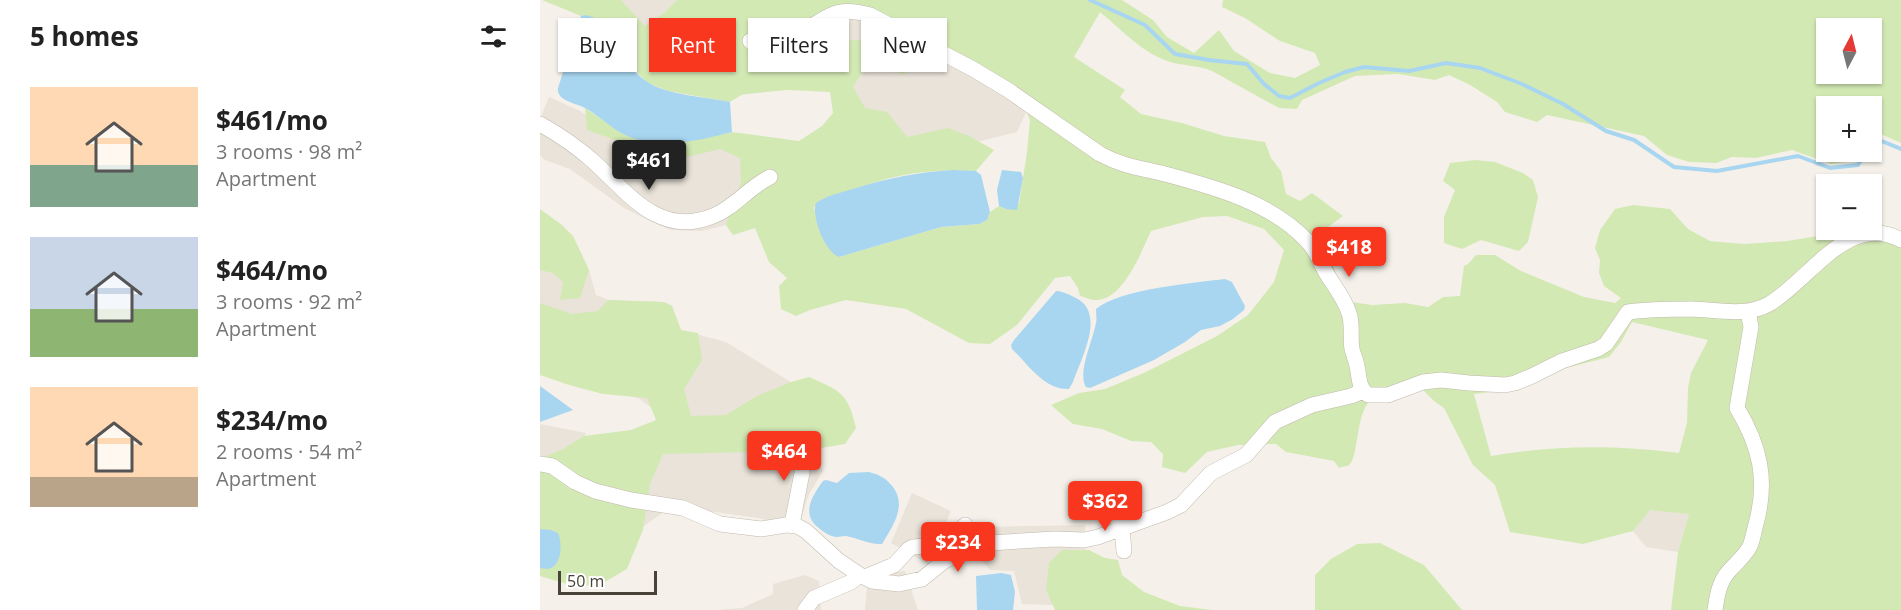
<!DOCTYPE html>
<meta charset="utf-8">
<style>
:root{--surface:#fff;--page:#f6f6f6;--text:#222;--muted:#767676;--accent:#f8371e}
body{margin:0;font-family:"Open Sans",sans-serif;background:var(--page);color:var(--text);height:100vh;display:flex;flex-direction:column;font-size:22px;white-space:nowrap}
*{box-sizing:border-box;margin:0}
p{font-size:20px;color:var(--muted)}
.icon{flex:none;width:33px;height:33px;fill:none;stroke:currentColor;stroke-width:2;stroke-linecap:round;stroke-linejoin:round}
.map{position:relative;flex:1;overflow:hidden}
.details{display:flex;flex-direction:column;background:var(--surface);width:540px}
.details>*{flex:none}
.banner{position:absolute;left:18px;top:18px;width:570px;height:54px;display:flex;gap:12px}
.needle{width:39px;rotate:7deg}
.tools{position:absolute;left:1276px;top:18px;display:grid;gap:12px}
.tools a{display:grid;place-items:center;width:66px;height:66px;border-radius:0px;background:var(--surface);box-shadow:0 2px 4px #0004;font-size:30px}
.scale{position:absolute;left:18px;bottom:15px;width:99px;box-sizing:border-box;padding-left:6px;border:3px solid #494238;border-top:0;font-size:16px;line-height:21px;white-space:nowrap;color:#494238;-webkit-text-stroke:4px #fff;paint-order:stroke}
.price{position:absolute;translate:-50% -51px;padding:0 14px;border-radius:6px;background:var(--accent);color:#fff;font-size:20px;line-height:39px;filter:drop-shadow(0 2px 3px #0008)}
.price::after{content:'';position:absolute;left:50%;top:36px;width:18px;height:14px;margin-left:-9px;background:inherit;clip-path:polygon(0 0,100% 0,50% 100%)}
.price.current{background:#222;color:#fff}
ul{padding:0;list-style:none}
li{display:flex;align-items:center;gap:18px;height:150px;padding:0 30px}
li span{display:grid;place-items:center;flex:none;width:168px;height:120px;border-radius:0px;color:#555}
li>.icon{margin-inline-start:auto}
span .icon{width:72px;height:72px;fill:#fffc;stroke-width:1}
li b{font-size:26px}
h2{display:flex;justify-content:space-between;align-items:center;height:72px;padding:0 30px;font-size:26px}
.pill{padding:0 21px;border-radius:0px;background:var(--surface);box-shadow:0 2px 4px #0004;font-size:21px;line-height:54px}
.pill.current{background:var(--accent);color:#fff}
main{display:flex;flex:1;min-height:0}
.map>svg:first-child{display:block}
.residential{fill:#e9e3d9}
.green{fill:#d3e9b4;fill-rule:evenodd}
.water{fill:#a8d6f0}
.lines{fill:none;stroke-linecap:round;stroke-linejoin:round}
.stream{stroke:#a8d6f0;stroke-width:4}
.minor-casing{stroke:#c1b9ad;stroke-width:16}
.minor{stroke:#fff;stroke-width:15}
</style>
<main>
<section class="details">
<h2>5 homes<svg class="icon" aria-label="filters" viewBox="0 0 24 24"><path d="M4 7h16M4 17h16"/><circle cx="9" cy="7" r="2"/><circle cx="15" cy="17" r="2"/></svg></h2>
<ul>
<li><span style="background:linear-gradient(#ffd9b3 65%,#7fa58c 0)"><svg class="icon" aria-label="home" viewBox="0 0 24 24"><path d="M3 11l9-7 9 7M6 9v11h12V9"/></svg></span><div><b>$461/mo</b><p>3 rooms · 98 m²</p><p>Apartment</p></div></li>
<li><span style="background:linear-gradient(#c9d6e8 60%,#8fb573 0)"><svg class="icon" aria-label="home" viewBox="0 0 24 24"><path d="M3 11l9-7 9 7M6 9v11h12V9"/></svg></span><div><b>$464/mo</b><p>3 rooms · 92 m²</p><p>Apartment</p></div></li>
<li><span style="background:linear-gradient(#ffd9b3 75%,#b9a48a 0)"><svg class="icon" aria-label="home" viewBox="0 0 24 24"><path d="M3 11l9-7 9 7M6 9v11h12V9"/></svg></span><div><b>$234/mo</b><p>2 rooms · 54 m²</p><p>Apartment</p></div></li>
</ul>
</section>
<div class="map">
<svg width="1361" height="610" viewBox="0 0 1361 610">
<rect width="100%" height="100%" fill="#f5f1ea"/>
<path class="residential" d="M41,0H332L487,110L477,132L425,145L327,144L292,90L267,87L185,97Z
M9,97L40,111L82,138H184L232,162L193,235L186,225L162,231L131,230L112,222L84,208L30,169L5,160L0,155V119Z
M33,236L49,270L56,295L69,300L124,302L132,306L141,330L186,342L251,382L239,413L270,442L283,471L268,496L259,527L218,518L132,506L97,531L122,415L98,398L62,390L0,322V249Z
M0,424L46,433L29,467L0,474Z
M372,493L411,511L388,564L351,543Z
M1110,509L1149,514L1138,552L1106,547L1093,531Z
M545,525L546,573L512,605L482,604L474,571L450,570L429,546L442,527Z
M365,571L378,610H325L328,575Z
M265,575L279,581L281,610H176L202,608L233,594V584Z"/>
<path class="green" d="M2,0H81L105,26L124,13L137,0H582L613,20L627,37L654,53L679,30L694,51L730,73L755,78L780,65L775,53L740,41L705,18L682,7L683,0H1361V143L1341,134L1332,138V106H1287V152H1317L1307,162L1291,164L1252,150L1216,158L1192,157L1176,163L1149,162L1127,155L1104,136L1007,115L997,122L965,112L957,102L930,85L909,75L895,80L858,74L815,76L762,100L757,109L739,108L672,71C660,66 647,66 634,63C605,56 583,31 560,12L534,57L585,90L580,97L601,114L642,123L684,136L725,142L731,158L741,171L746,194L760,201L772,193L803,216L780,233L799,281L812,302L832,305L865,303L888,307L903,297L920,296L924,266L928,264L936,255H955L981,271L1044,297L1075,303L1081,298L1064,286L1059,273L1060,260L1055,248L1060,230L1075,209L1093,205L1130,209L1148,229L1170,241L1204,244L1247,241L1284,235L1301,230H1332L1333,219L1342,237L1361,244V610H1131L1138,552L1149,514L1110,510L1093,531L1043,544L970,532L955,485L933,465L904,408L894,401L873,380C858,386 839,390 828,403C816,418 818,459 809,465C808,466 800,467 799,468L794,461L746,452L736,444L698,445L667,452L645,473L622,467L623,454L611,442L591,441L562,429L533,424L511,405L539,393L565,389L606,372L677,336L708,315L734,282L744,250L724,229L687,216L663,217L611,231C601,252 583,302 554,300C550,300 545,297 540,296L538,288L530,276L515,278L477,325L450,344L429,343L366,309L306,300L270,310L256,316L241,309L239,286L247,278L229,262L215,228L193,235L186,225L201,182L200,158L180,149L143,158L103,150L47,130L45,108L84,134L136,144L192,132L259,141L282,126L293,113L290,92L248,90L203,94L190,102L128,91L108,83L92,68L83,52L80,39L45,15L41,16ZM290,13L342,16L483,104L490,120L487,152L479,204L466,209L459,206L450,212L447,220L439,224L401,227L299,257L279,228L274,207C293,199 311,190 330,184C364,172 401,169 436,171L454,150L429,136L408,128L367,137L347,112L325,108L313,87L326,66L365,74V59L346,53L320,40L268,42L261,61L248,55L228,67L218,68L212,53L213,38L232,36ZM1287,28H1332V74H1287ZM1092,322L1168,340L1151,373L1148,388L1147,423L1139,453C1076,445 1014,445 951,456L934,394L980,389L1026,368L1069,357L1081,342Z
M935,160L955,162L983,173L993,180L998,197L988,242L979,251L941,240L922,249L904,243V217L915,190L903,181L910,163Z
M0,209L22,225L33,236L49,270L40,298L20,300L23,282L13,273L0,270Z
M68,300L124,302L132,306L141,330L158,333L162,360L144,389L151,416L186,415L217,396L251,382L269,377C301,391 308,393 316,428L305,444L281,448L253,445L212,452L123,454L110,484L103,530L87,569L58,586L27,584L0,576V459L23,449L44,436L91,430L116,420L107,398L63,394L29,385L0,375V303L32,314L58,311Z
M840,543L884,565L922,610H775V575L791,559L817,544Z
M522,550H549L565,558L578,560L582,575L604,592L640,606L672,610H515L506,590L509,563Z"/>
<path class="water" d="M45,15C57,17 72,27 79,38C81,42 81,46 83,51C87,63 97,76 109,83C128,95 166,97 190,102L192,132C157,141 118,151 83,134C70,127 58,115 45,108C36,103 16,101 18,88L41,16Z
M413,170L436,171L441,175L450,212L447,220L439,224L401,227L299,257C285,252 271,216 276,203C288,195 303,192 316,188C348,178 379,172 413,170Z
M462,170L481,172L483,178L477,210L466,209L459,206L457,190Z
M685,279L692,282L705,306L704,310L693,319L680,326L661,330L645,342L614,360L550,388L546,387C537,373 553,340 556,323C557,319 556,314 556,309C579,289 654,283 685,279Z
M516,291C522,291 528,294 534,297C567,311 542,357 533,382L529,389C504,390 488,364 472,349L471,345L474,340Z
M0,386L33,410L0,422Z
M329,472C340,475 346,478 353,487C367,506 353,526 342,544C330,545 318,538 306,536C301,536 297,538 292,536C288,535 284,532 280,529C260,515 272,496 283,481L286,480L297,483L309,473Z
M0,529L11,530L18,533C22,542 22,559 14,566C10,570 5,569 0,568Z
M461,573L471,575L475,592L473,610H437L436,576Z"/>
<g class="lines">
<path class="stream" d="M550,0L605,25L635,54L669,60L707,64L724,84L739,96L750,98L779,83L805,72L824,67L869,71L906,63L940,68L982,84L1023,104L1066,131L1094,140L1134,167L1177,171L1258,156L1290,168L1318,165L1326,152
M1332,141L1334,138L1361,149"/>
<g class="minor-casing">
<path id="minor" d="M210,41C224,40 238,41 252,36C285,24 288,3 330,15L433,69L468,90L560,154C584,167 601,168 625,174C674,187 733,203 768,242C776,250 779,260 784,269C792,284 804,297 809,313C813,324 810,337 812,349C813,354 815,358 816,362C820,375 817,387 828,395H848L883,382L901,380L929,383L965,385L975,383L992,376L1022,361L1058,349L1066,344L1088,312C1109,309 1130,309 1152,309C1178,310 1206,317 1229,304C1269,281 1308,211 1361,240
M0,124C18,134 37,147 53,161C88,193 119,238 173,216C194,208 209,187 230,177
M0,464L12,466L35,482L55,491L91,500L143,508L180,524L221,529L246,525L257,526L266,531L299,561L320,575L332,581L359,584L382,579L403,562L418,554L449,543L514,539L544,540L558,537L627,512L641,505L671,473L706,455L735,422L772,405L811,396L823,391
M568,505L582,528L584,551
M252,524L262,473V443
M325,577L354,565L369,549L373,547L399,545L411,540L425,525
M265,610L274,598L311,582L320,575
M1175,610C1177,596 1179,582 1189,571C1196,563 1205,556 1210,546C1213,539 1214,531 1216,524C1228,480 1220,446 1197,408L1211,327L1208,311"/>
</g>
<use href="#minor" class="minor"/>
</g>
</svg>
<div class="tools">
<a><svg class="needle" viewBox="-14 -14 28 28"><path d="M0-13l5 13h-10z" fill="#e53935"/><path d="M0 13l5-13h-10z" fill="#767676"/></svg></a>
<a>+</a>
<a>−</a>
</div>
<div class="scale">50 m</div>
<b class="price current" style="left:109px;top:191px">$461</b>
<b class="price" style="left:809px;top:278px">$418</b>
<b class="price" style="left:244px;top:482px">$464</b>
<b class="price" style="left:565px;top:532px">$362</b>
<b class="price" style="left:418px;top:573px">$234</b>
<div class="banner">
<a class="pill">Buy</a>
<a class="pill current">Rent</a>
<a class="pill">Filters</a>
<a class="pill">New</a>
</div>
</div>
</main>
